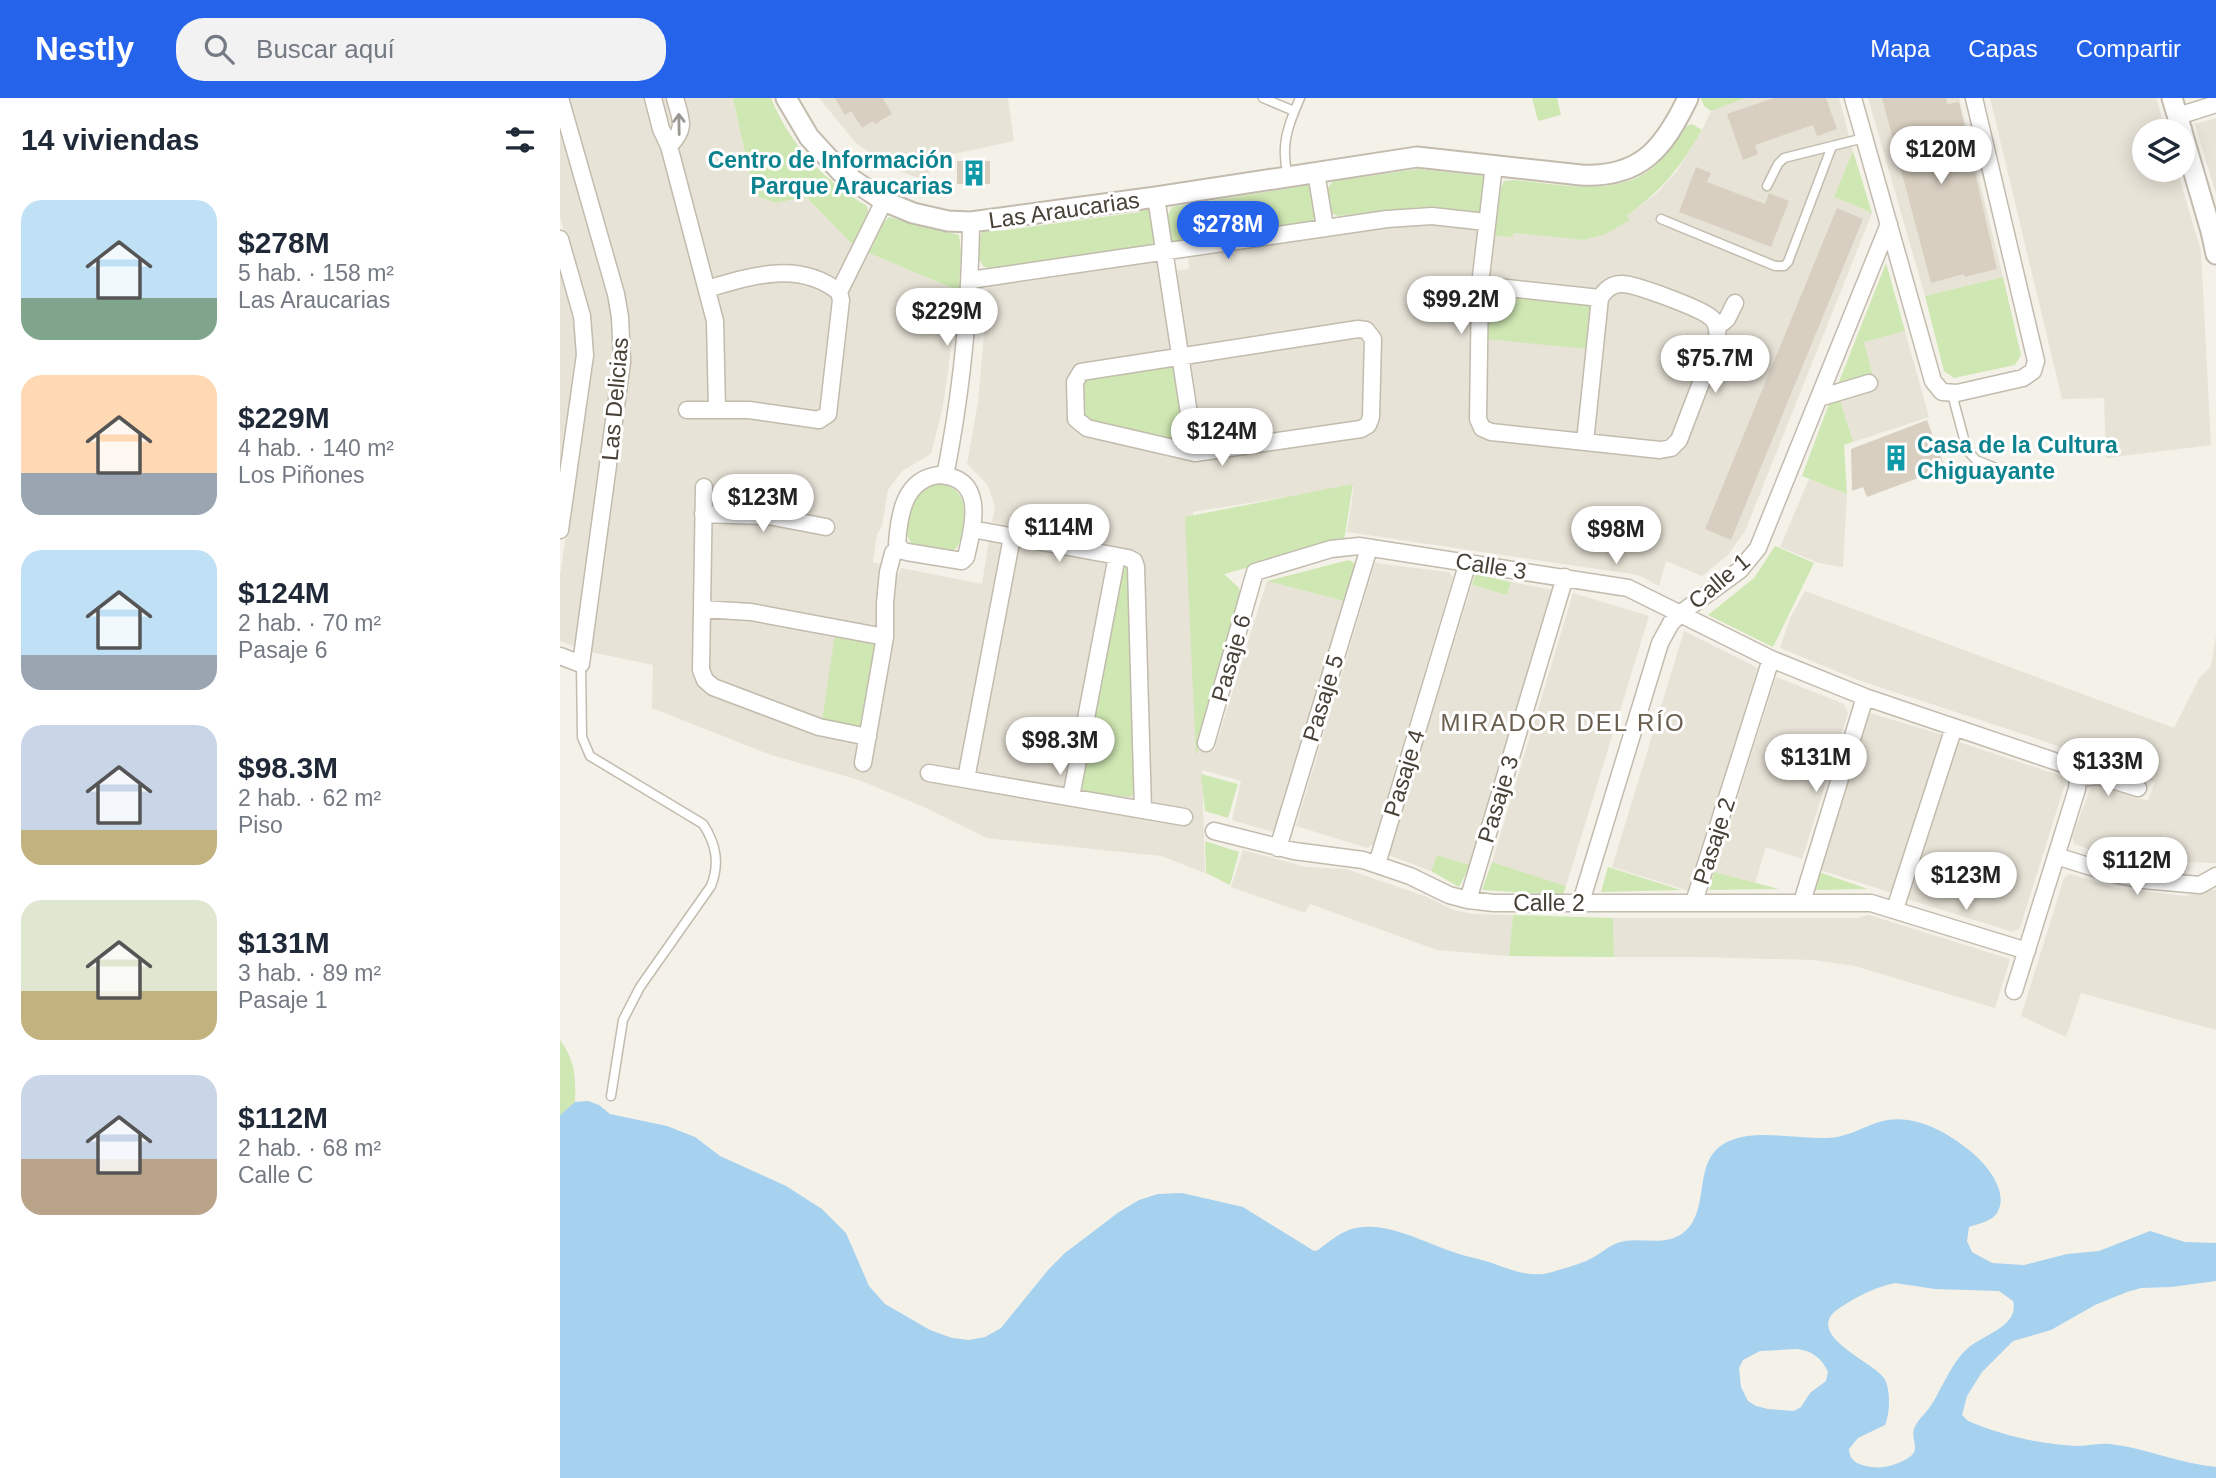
<!DOCTYPE html>
<html lang="es">
<meta charset="utf-8">
<style>
:root{--surface:#fff;--page:#f2f2f3;--text:#1f2937;--muted:#747a83;--accent:#2563eb}
body{margin:0;font-family:Arial,sans-serif;background:var(--page);color:var(--text);height:100vh;display:flex;flex-direction:column;font-size:26px;white-space:nowrap}
*{box-sizing:border-box;margin:0}
p{font-size:23px;color:var(--muted)}
.icon{flex:none;width:38px;height:38px;fill:none;stroke:currentColor;stroke-width:2;stroke-linecap:round;stroke-linejoin:round}
.map{position:relative;flex:1;overflow:hidden}
.drawer{display:flex;flex-direction:column;background:var(--surface);width:560px}
.drawer>*{flex:none}
.tools{position:absolute;left:1572px;top:21px;display:grid;gap:14px}
.tools a{display:grid;place-items:center;width:63px;height:63px;border-radius:50%;background:var(--surface);box-shadow:0 4px 18px #0003;font-size:35px}
.price{position:absolute;translate:-50% -60px;padding:0 16px;border-radius:24px;background:#fff;color:#222;font-size:23px;line-height:46px;filter:drop-shadow(0 2px 4px #0008)}
.price::after{content:'';position:absolute;left:50%;top:42px;width:21px;height:16px;margin-left:-10px;background:inherit;clip-path:polygon(0 0,100% 0,50% 100%)}
.price.current{background:var(--accent);color:#fff}
ul{padding:0;list-style:none}
li{display:flex;align-items:center;gap:21px;height:175px;padding:0 21px}
li span{display:grid;place-items:center;flex:none;width:196px;height:140px;border-radius:21px;color:#555}
li>.icon{margin-inline-start:auto}
span .icon{width:84px;height:84px;fill:#fffc;stroke-width:1}
li b{font-size:30px}
h2{display:flex;justify-content:space-between;align-items:center;height:84px;padding:0 21px;font-size:30px}
header{display:flex;align-items:center;gap:42px;box-sizing:border-box;height:98px;padding:0 35px;background:var(--accent);color:#fff}
header strong{font-size:33px}
nav{display:flex;gap:38px;margin-inline-start:auto;font-size:24px}
.search{width:490px;height:63px;background:var(--page);display:flex;align-items:center;gap:18px;box-sizing:border-box;padding:0 24px;border-radius:28px;color:var(--muted);font-size:26px}
main{display:flex;flex:1;min-height:0}
.map>svg:first-child{display:block}
.residential{fill:#e8e3d7}
.green{fill:#cfe7b2}
.water{fill:#a6d1ef;fill-rule:evenodd}
.building{fill:#d8cfc1}
.lines{fill:none;stroke-linecap:round;stroke-linejoin:round}
.service-casing{stroke:#c2bbae;stroke-width:11}
.minor-casing{stroke:#c2bbae;stroke-width:19}
.tertiary-casing{stroke:#c2bbae;stroke-width:23}
.service{stroke:#fff;stroke-width:8}
.minor{stroke:#fff;stroke-width:16}
.tertiary{stroke:#fff;stroke-width:19}
.oneway{stroke:#9a9691}
.labels{text-anchor:middle;stroke-width:6;stroke-linejoin:round;paint-order:stroke}
.culture-label{font-size:23px;font-weight:bold;fill:#0d838f;stroke:#fff;text-anchor:end}
.street-label{font-size:23px;fill:#484137;stroke:#fff}
.neighbourhood-label{font-size:24px;letter-spacing:2px;fill:#6a5f4f;stroke:#fff}
</style>
<header>
<strong>Nestly</strong>
<div class="search"><svg class="icon" aria-label="search" viewBox="0 0 24 24"><circle cx="10" cy="10" r="6"/><path d="M15 15l6 6"/></svg>Buscar aquí</div>
<nav><a>Mapa</a><a>Capas</a><a>Compartir</a></nav>
</header>
<main>
<section class="drawer">
<h2>14 viviendas<svg class="icon" aria-label="filters" viewBox="0 0 24 24"><path d="M4 7h16M4 17h16"/><circle cx="9" cy="7" r="2"/><circle cx="15" cy="17" r="2"/></svg></h2>
<ul>
<li><span style="background:linear-gradient(#bfe0f5 70%,#7fa58c 0)"><svg class="icon" aria-label="home" viewBox="0 0 24 24"><path d="M3 11l9-7 9 7M6 9v11h12V9"/></svg></span><div><b>$278M</b><p>5 hab. · 158 m²</p><p>Las Araucarias</p></div></li>
<li><span style="background:linear-gradient(#ffd9b3 70%,#9aa5b1 0)"><svg class="icon" aria-label="home" viewBox="0 0 24 24"><path d="M3 11l9-7 9 7M6 9v11h12V9"/></svg></span><div><b>$229M</b><p>4 hab. · 140 m²</p><p>Los Piñones</p></div></li>
<li><span style="background:linear-gradient(#bfe0f5 75%,#9aa5b1 0)"><svg class="icon" aria-label="home" viewBox="0 0 24 24"><path d="M3 11l9-7 9 7M6 9v11h12V9"/></svg></span><div><b>$124M</b><p>2 hab. · 70 m²</p><p>Pasaje 6</p></div></li>
<li><span style="background:linear-gradient(#c9d6e8 75%,#c2b280 0)"><svg class="icon" aria-label="home" viewBox="0 0 24 24"><path d="M3 11l9-7 9 7M6 9v11h12V9"/></svg></span><div><b>$98.3M</b><p>2 hab. · 62 m²</p><p>Piso</p></div></li>
<li><span style="background:linear-gradient(#dfe7d0 65%,#c2b280 0)"><svg class="icon" aria-label="home" viewBox="0 0 24 24"><path d="M3 11l9-7 9 7M6 9v11h12V9"/></svg></span><div><b>$131M</b><p>3 hab. · 89 m²</p><p>Pasaje 1</p></div></li>
<li><span style="background:linear-gradient(#c9d6e8 60%,#b9a48a 0)"><svg class="icon" aria-label="home" viewBox="0 0 24 24"><path d="M3 11l9-7 9 7M6 9v11h12V9"/></svg></span><div><b>$112M</b><p>2 hab. · 68 m²</p><p>Calle C</p></div></li>
</ul>
</section>
<div class="map">
<svg width="1656" height="1380" viewBox="0 0 1656 1380">
<rect width="100%" height="100%" fill="#f4f1e9"/>
<path class="residential" d="M7,0H173L194,97L216,105L246,99L294,148L393,191V227L388,274L382,313L371,356L342,373L328,392L322,428L317,436L313,464L323,467L322,473L339,476L341,470L422,486L429,442L436,443L439,426L432,424L435,408L427,386L407,366L418,304L428,190L433,186L463,184L598,163L600,175L608,174L629,171L628,158L865,123L919,130L918,137L952,139L953,135L1024,142L1045,136L1070,122L1067,118L1097,95L1117,73L1142,32L1151,13L1186,0H1279L1293,53L1274,99L1312,115L1185,433L1168,457L1142,478L1106,463L1099,488L1078,477L787,434L794,388L633,414L641,651L654,653L707,483L784,503L715,732L713,734L672,722L681,683L642,672L645,775L601,758L427,740L364,709L299,682L211,657L92,610L93,567L31,554L68,273Z
M259,0H448L454,43L370,61L369,82L358,80L333,71L296,45Z
M1308,0H1399L1443,179L1365,198Z
M1430,0H1596L1606,33H1584V72H1617L1641,153L1651,347L1546,360L1544,300L1502,301Z
M1656,20V96L1635,26Z
M0,25L49,193L55,223V273L16,545L14,548L0,543V478L28,286L24,202L0,120Z
M0,161L18,224L20,250L0,396Z
M1345,233L1369,319L1293,344L1279,299L1316,288L1304,244Z
M1249,381L1287,396L1283,469L1259,465L1220,449Z
M815,465L889,474L893,479L813,746L808,750L736,728Z
M951,484L994,492L910,767L877,757L871,773L828,757L912,487L947,497Z
M1245,493L1614,630L1640,579L1651,569L1656,537V765L1561,762L1514,746L1512,738L1531,689L1538,686L1588,703L1595,684L1478,641L1298,582L1220,550L1230,520Z
M1013,495L1089,518L1006,788L932,764Z
M1124,533L1198,570L1129,793L1052,769Z
M1216,579L1284,606L1288,615L1242,761L1206,749L1195,785L1154,774Z
M1307,614L1383,637L1332,795L1260,772Z
M1399,644L1501,678L1505,686L1460,830L1453,834L1347,801Z
M683,752L746,769L786,771L867,799L894,812L912,816L953,817L949,858L877,852L750,806L745,815L671,789Z
M1510,776L1556,790L1625,798L1656,791V932L1521,895L1506,939L1461,918L1504,780Z
M1309,817L1450,861L1435,910L1295,868L1253,862L1136,859H1054L1053,820H1297Z"/>
<path class="green" d="M173,0H211C230,47 264,83 307,108L308,113L294,148L246,99L216,105L194,97Z
M972,0H997L1001,17L978,23Z
M1141,0H1186L1151,13L1144,8Z
M1132,26L1142,32C1118,72 1105,89 1067,118L1070,122L1046,136L1024,142L954,135L952,139L935,138L941,89L944,83L953,82C1001,86 1063,102 1100,63C1111,52 1116,30 1132,26Z
M1293,53L1312,115L1274,99Z
M858,71L924,78L925,80L923,111L920,115L861,109L777,118L770,114L767,91L773,83Z
M748,87L753,94L756,118L752,123L615,146L612,144L608,117L612,109Z
M579,109L591,112L595,148L430,171L423,168L419,161L418,141L423,133L438,126L440,133L580,114Z
M329,119L399,137L401,153L399,193L309,155L324,124Z
M1326,165L1345,233L1304,244L1313,278L1277,289Z
M1443,179L1461,257L1455,267L1394,280L1384,273L1365,198Z
M929,196L1027,205L1033,209L1028,251L926,241L927,203Z
M613,267L628,349L527,322L523,314L525,283L531,278Z
M1279,299L1293,344L1284,347L1287,396L1242,378L1270,303Z
M373,385C405,386 407,408 402,434C400,442 400,448 393,453C381,452 363,451 353,446C341,439 348,407 355,398C358,392 368,389 373,385Z
M793,386L784,443L664,476L679,490L682,503L636,658L625,419Z
M1215,448L1254,465L1213,549L1148,517L1194,480Z
M789,462L797,467L784,503L707,483Z
M566,467L569,469L575,695L570,699L524,694L522,690L559,472Z
M915,476L951,484L947,497L912,487Z
M275,537L314,543L316,549L302,627L297,630L262,622Z
M641,676L678,686L668,720L645,713Z
M645,743L679,754L670,787L646,775Z
M877,757L910,767L899,789L871,773Z
M932,764L1006,788L1003,797L922,792Z
M1048,769L1121,792L1041,794Z
M1154,774L1219,791L1149,792Z
M1259,774L1308,791L1254,792Z
M953,817L1053,820L1054,859L949,858Z
M0,942C15,962 16,979 15,1004L0,1017Z"/>
<path class="water" d="M28,1003L39,1007L50,1016L107,1028L135,1039L160,1058L226,1088L262,1111L286,1135L309,1188L325,1206L370,1232L392,1240L409,1242L425,1239L441,1230L488,1172L505,1155L559,1114L579,1102L598,1096L622,1095L683,1109L754,1153L758,1152C767,1145 778,1136 789,1132C823,1120 864,1145 896,1155C908,1159 920,1161 932,1165C948,1171 966,1178 983,1176C988,1176 1023,1165 1028,1162C1042,1156 1050,1145 1065,1143C1087,1140 1113,1150 1130,1128C1148,1104 1135,1065 1162,1047C1191,1027 1244,1044 1277,1039C1304,1034 1316,1018 1348,1022C1369,1025 1388,1036 1405,1049C1422,1061 1451,1092 1437,1115C1432,1123 1418,1126 1409,1129L1407,1143L1412,1154L1432,1165L1464,1167L1507,1156L1539,1153L1590,1133L1625,1144L1656,1145V1183L1611,1189L1581,1190L1567,1194L1535,1207L1491,1232L1453,1243L1422,1274L1407,1298L1402,1317L1408,1323C1444,1338 1479,1346 1518,1348C1529,1348 1540,1345 1550,1346C1585,1350 1622,1366 1656,1369V1380H0V1017L15,1004ZM1335,1185L1375,1191L1439,1193L1453,1203C1460,1228 1422,1237 1408,1250C1392,1263 1381,1293 1370,1309C1365,1316 1357,1322 1354,1331C1351,1339 1359,1350 1352,1357C1340,1367 1321,1372 1306,1368C1296,1366 1289,1361 1289,1351L1298,1340L1325,1327C1330,1316 1331,1291 1324,1280C1312,1263 1239,1235 1281,1209C1298,1198 1315,1189 1335,1185ZM1236,1251C1251,1252 1262,1260 1268,1274L1266,1283L1250,1295L1241,1309L1234,1313L1208,1311L1196,1308L1188,1303L1181,1289L1179,1270L1183,1262L1200,1253Z"/>
<path class="building" d="M275,0H323L332,16L315,26L313,23L302,30L291,13L285,17Z
M1214,0H1266L1277,31L1257,38L1253,27L1195,47L1198,56L1183,62L1167,16Z
M1322,0H1386L1387,6L1399,4L1437,171L1405,179L1404,176L1371,185Z
M397,63H430V86H397Z
M1136,69L1151,75L1147,84L1205,106L1209,95L1229,103L1211,149L1119,114Z
M1277,110L1303,121L1171,442L1145,431Z
M1367,322L1385,370L1307,399L1303,389L1292,393L1291,351Z"/>
<g class="lines">
<g class="service-casing">
<path id="service" d="M703,0L734,13
M728,78C720,48 728,27 740,0
M1207,88L1218,66L1224,60L1304,40
M1101,121L1215,168H1224L1228,164L1272,48
M1392,296L1407,352L1416,362L1436,370
M21,566L22,639L30,658L143,726C156,746 160,765 151,788L80,889L63,922L51,998"/>
</g>
<g class="minor-casing">
<path id="minor" d="M93,0L101,31L109,48L155,223L157,312
M1293,0L1373,283L1382,294L1397,295L1463,280L1473,273L1476,263L1414,0
M1618,18L1656,6
M109,48C127,30 121,22 115,0
M934,67L920,187L918,321L922,330L931,334L1100,352L1111,350L1119,342L1157,243C1158,234 1157,223 1149,218C1138,210 1074,185 1061,186C1051,186 1045,192 1040,200L1025,344
M756,74L765,129
M596,99L635,355
M0,141L22,218L25,257L0,432
M410,182L827,121L872,118L926,124
M920,187L1040,200
M147,191C191,178 239,162 279,194
M1157,229L1167,221L1175,205
M798,231L806,232L813,241L811,319L808,327L801,331L635,355L527,330L516,321L515,284L521,274Z
M1259,300L1309,285
M127,312H189L259,322L268,316L281,202L279,194L324,103
M379,377C427,380 413,428 406,459L402,463L347,454L343,453L337,446C339,417 344,381 379,377Z
M385,378C402,293 410,210 411,124
M144,389L141,572L145,582L153,589L259,629L308,639
M143,416L208,418L266,429
M412,431L568,460L574,463L576,469L583,712
M142,511L191,514L325,539
M0,558L21,566L62,264L60,219L56,196L0,0
M646,645L695,474L771,451L799,448L1068,490L1211,561L1305,599L1509,668L1518,680
M303,665L325,539V505L328,474L333,455L339,450
M369,675L624,719
M1518,680L1539,678L1578,690
M406,681L452,439
M511,699L557,458
M654,733L734,753L803,762L850,778L889,797L908,802L934,805H1311L1467,853
M718,750L809,450
M1496,758L1554,776L1583,782L1640,787L1656,778
M817,766L908,464
M908,802L1005,479
M1021,804L1100,545L1111,525L1121,515L1180,472L1198,450L1329,126
M1134,804L1211,561
M1242,804L1305,599
M1335,811L1394,629
M1454,893L1517,691L1518,680"/>
</g>
<g class="tertiary-casing">
<path id="tertiary" d="M226,0L249,39L281,74L324,103L353,115L388,123L411,124L596,99L857,59L1021,77C1081,80 1104,50 1128,0
M1612,0L1622,33
M1622,34L1651,133L1656,156"/>
</g>
<use href="#service" class="service"/>
<use href="#minor" class="minor"/>
<use href="#tertiary" class="tertiary"/>
</g>
<defs><path id="oneway-shaft" d="M-6 0H5M1.5-3L5.5 0L1.5 3" fill="none" stroke-width="1.6" stroke-linecap="round" stroke-linejoin="round" transform="scale(1.75)"/></defs>
<use class="oneway" href="#oneway-shaft" transform="translate(119 26) rotate(-91)"/>
<defs>
<g id="building-bare" transform="scale(2.1)"><path d="M-4-6H4V6H1V3H-1V6H-4ZM-2.5-4.3h1.7v1.8h-1.7ZM.8-4.3h1.7v1.8H.8ZM-2.5-1h1.7V.8h-1.7ZM.8-1h1.7V.8H.8Z" fill="#0f9aa8" stroke="#fff" stroke-width="2.5" paint-order="stroke"/></g>
</defs>
<g fill-rule="evenodd">
<use href="#building-bare" x="414" y="75"/>
<use href="#building-bare" x="1336" y="360"/>
</g>
<g class="labels">
<g class="culture-label">
<text x="393" y="70">Centro de Información<tspan x="393" dy="26">Parque Araucarias</tspan></text>
<text x="1357" y="355" text-anchor="start">Casa de la Cultura<tspan x="1357" dy="26">Chiguayante</tspan></text>
</g>
<g class="street-label">
<text transform="translate(504 112) rotate(-8)" y="8">Las Araucarias</text>
<text transform="translate(55 301) rotate(-85)" y="8">Las Delicias</text>
<text transform="translate(931 468) rotate(9)" y="8">Calle 3</text>
<text transform="translate(1159 483) rotate(-40)" y="8">Calle 1</text>
<text transform="translate(671 560) rotate(-74)" y="8">Pasaje 6</text>
<text transform="translate(763 600) rotate(-73)" y="8">Pasaje 5</text>
<text transform="translate(844 675) rotate(-73)" y="8">Pasaje 4</text>
<text transform="translate(938 701) rotate(-73)" y="8">Pasaje 3</text>
<text transform="translate(1154 743) rotate(-72)" y="8">Pasaje 2</text>
<text x="989" y="813">Calle 2</text>
</g>
<g class="neighbourhood-label">
<text x="1003" y="633">MIRADOR DEL RÍO</text>
</g>
</g>
</svg>
<div class="tools">
<a><svg class="icon" aria-label="layers" viewBox="0 0 24 24"><path d="M12 4l9 5-9 5-9-5zM3 14l9 5 9-5"/></svg></a>
</div>
<b class="price" style="left:1381px;top:88px">$120M</b>
<b class="price current" style="left:668px;top:163px">$278M</b>
<b class="price" style="left:901px;top:238px">$99.2M</b>
<b class="price" style="left:387px;top:250px">$229M</b>
<b class="price" style="left:1155px;top:297px">$75.7M</b>
<b class="price" style="left:662px;top:370px">$124M</b>
<b class="price" style="left:203px;top:436px">$123M</b>
<b class="price" style="left:499px;top:466px">$114M</b>
<b class="price" style="left:1056px;top:468px">$98M</b>
<b class="price" style="left:500px;top:679px">$98.3M</b>
<b class="price" style="left:1256px;top:696px">$131M</b>
<b class="price" style="left:1548px;top:700px">$133M</b>
<b class="price" style="left:1577px;top:799px">$112M</b>
<b class="price" style="left:1406px;top:814px">$123M</b>
</div>
</main>
